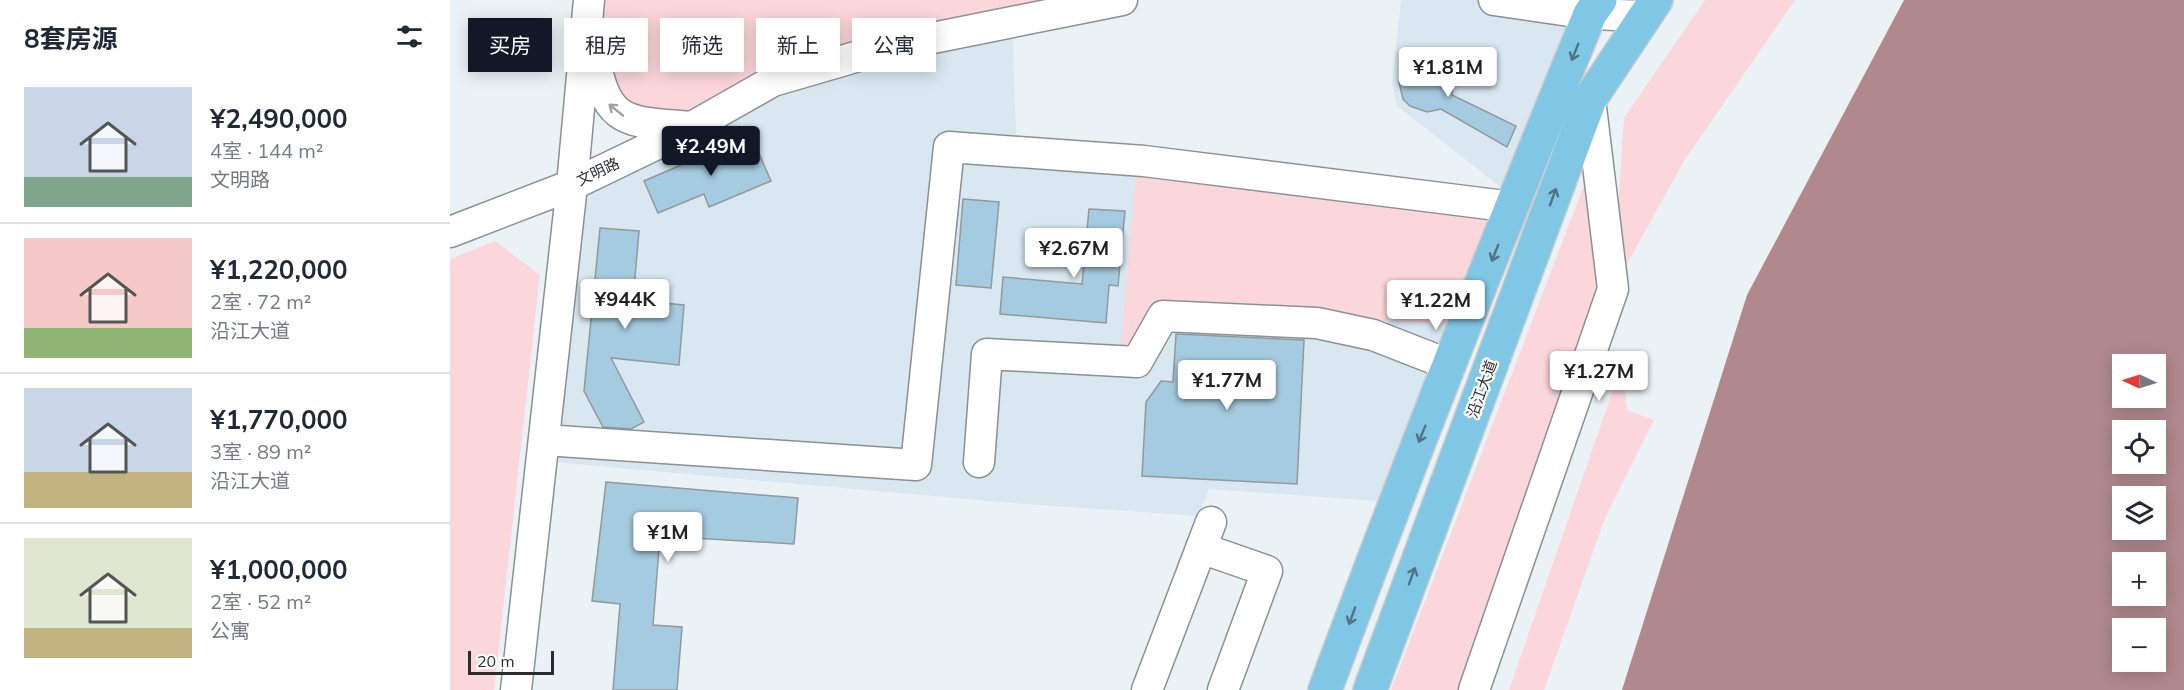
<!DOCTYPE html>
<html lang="zh">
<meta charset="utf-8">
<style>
:root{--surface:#fff;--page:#f6f6f7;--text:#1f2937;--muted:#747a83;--line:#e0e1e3;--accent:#111827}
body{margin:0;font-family:Mulish,"Noto Sans SC",sans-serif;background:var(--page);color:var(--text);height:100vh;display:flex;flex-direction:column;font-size:22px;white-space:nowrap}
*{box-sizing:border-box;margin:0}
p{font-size:20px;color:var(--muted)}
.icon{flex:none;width:33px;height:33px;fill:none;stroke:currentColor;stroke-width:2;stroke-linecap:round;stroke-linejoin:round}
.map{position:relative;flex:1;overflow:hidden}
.sheet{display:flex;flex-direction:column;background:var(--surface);width:450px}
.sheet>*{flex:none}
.top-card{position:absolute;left:18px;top:18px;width:570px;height:54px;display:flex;gap:12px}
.needle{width:39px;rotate:274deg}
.buttons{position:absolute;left:1662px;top:354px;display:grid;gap:12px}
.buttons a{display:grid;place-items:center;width:54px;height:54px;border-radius:0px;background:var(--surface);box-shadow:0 3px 15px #0003;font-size:30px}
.scale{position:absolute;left:18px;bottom:15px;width:86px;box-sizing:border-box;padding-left:6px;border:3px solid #2a2c2e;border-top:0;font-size:16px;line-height:21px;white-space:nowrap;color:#2a2c2e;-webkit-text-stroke:4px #fff;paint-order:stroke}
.price{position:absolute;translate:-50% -51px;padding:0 14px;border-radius:6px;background:#fff;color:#222;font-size:20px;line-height:39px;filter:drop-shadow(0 2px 3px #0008)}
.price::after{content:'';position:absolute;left:50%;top:36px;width:18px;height:14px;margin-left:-9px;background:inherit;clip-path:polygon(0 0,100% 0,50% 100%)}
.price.current{background:var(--accent);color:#fff}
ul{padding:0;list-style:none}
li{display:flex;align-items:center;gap:18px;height:150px;padding:0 24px}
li+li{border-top:2px solid var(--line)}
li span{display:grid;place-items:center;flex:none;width:168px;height:120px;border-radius:0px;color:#555}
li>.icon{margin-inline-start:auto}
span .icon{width:72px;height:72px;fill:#fffc;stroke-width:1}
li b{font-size:26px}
h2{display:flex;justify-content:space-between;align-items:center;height:72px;padding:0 24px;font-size:26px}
.chip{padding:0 21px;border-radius:0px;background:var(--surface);box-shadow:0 3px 15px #0003;font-size:21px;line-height:54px}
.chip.current{background:var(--accent);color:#fff}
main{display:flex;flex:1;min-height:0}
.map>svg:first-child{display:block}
.built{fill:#d8e7f0}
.green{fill:#fbd6da}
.water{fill:#b1898d;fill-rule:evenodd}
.building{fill:#a5cbe0;stroke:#92999c;stroke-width:1.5}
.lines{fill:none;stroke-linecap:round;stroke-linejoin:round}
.minor-casing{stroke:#8a9094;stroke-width:33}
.major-casing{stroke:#cccccd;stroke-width:36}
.minor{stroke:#fff;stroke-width:30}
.major{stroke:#80c7e6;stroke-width:33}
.oneway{stroke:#517281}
.oneway2{stroke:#9fa0a1}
.labels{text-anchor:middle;stroke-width:4.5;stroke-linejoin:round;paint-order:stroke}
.street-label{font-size:15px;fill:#2a2c2e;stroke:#fff}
</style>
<main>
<section class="sheet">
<h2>8套房源<svg class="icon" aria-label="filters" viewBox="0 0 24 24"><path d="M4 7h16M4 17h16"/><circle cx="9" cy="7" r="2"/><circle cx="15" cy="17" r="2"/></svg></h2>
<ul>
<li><span style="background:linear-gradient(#c9d6e8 75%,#7fa58c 0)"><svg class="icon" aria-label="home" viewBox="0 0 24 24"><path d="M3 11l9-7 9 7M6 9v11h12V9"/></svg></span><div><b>¥2,490,000</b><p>4室 · 144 m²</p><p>文明路</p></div></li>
<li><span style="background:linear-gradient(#f6c9c9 75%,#8fb573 0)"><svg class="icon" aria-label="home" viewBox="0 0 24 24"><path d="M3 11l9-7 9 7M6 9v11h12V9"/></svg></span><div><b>¥1,220,000</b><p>2室 · 72 m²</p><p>沿江大道</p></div></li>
<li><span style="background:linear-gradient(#c9d6e8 70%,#c2b280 0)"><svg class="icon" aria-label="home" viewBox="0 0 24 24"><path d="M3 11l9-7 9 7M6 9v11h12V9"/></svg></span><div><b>¥1,770,000</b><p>3室 · 89 m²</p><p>沿江大道</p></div></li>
<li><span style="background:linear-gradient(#dfe7d0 75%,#c2b280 0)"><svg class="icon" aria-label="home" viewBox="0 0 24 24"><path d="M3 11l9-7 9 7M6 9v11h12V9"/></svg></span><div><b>¥1,000,000</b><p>2室 · 52 m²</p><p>公寓</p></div></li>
</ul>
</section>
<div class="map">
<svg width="1734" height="690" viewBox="0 0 1734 690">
<rect width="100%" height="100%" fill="#ebf2f6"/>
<path class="built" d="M951,0H1044L1140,14L1066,199L947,106L942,84Z
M562,22L567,152L694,161L701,320L750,307L1015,326L929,501L759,489L748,516L550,502L91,461L122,185L323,81Z"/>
<path class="green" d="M139,0H672L443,46L242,127L157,103Z
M1255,0H1345L1234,161L1163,289L1024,690H941L1146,154L1163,284L1174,118Z
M694,161L1063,207L1015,326L750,307L701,320L679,344H671L686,177Z
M45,241L90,275L44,690H0V259Z
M1172,364L1177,410L1204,420L1155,518L1094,690H1059Z"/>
<path class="water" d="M1454,0H1734V690H1172L1297,295ZM1672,364H1706V398H1672ZM1672,430H1706V464H1672ZM1672,496H1706V530H1672ZM1672,562H1706V596H1672ZM1672,628H1706V662H1672Z"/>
<path class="building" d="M970,58L1004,64L1002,95L1066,126L1057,147L991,109L977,112L960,106L953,99L949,82L956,67Z
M301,135L321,181L259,207L254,194L208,213L194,181Z
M513,199L549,202L541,288L506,285Z
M639,209L675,211L668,286L659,285L656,323L550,314L553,277L632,284Z
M150,228L189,231L183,300L234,305L229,365L161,358L194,422L181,429L153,427L134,391Z
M726,334L854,340L847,484L692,476L696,402L711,381L723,382Z
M156,482L348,498L344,544L210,536L203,625L232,627L227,690H163L170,604L142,601Z"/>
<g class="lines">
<g class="minor-casing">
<path id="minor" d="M1044,0L1140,14L1194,16
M143,52C157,126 174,121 242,127
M0,232L122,185L242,127L323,81L443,46L672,0
M94,440L466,465L499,147L694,161L1063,207
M529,462L537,354L687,362L713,316L867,323L923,335L1000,365
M751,548L817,571L773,690
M66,690L122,185L139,0
M697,690L761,522
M1024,690L1163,289L1140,99"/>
</g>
<g class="major-casing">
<path id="major" d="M875,690C959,463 1048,238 1140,14L1150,0
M920,690L1140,99L1206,0"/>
</g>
<use href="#minor" class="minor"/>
<use href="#major" class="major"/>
</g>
<defs><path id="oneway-shaft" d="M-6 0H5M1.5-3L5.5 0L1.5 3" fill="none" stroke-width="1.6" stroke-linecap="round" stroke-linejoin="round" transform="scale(1.5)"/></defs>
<g class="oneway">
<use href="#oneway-shaft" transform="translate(1125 52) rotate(112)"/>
<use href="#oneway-shaft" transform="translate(1103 197) rotate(-70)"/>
<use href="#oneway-shaft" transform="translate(1045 253) rotate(112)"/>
<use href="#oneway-shaft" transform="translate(972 434) rotate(112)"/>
<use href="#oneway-shaft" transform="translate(962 576) rotate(-70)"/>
<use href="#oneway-shaft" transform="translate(902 616) rotate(110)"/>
</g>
<use class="oneway2" href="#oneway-shaft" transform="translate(166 110) rotate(-141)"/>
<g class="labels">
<g class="street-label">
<text transform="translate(148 172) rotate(-25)" y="5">文明路</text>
<text transform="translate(1032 389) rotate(-70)" y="5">沿江大道</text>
</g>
</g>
</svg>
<div class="buttons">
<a><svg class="needle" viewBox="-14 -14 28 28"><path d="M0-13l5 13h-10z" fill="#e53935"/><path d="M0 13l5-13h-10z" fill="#747a83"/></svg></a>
<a><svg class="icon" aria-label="locate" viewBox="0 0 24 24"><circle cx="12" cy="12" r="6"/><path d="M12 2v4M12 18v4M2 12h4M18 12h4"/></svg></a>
<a><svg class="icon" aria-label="layers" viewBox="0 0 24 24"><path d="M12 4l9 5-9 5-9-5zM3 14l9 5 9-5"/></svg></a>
<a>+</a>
<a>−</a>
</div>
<div class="scale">20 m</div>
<b class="price" style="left:998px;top:98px">¥1.81M</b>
<b class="price current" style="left:261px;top:177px">¥2.49M</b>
<b class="price" style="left:624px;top:279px">¥2.67M</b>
<b class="price" style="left:175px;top:330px">¥944K</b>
<b class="price" style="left:986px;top:331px">¥1.22M</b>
<b class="price" style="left:1149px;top:402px">¥1.27M</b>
<b class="price" style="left:777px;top:411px">¥1.77M</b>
<b class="price" style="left:218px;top:563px">¥1M</b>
<div class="top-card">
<a class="chip current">买房</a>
<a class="chip">租房</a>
<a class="chip">筛选</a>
<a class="chip">新上</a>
<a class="chip">公寓</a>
</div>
</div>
</main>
